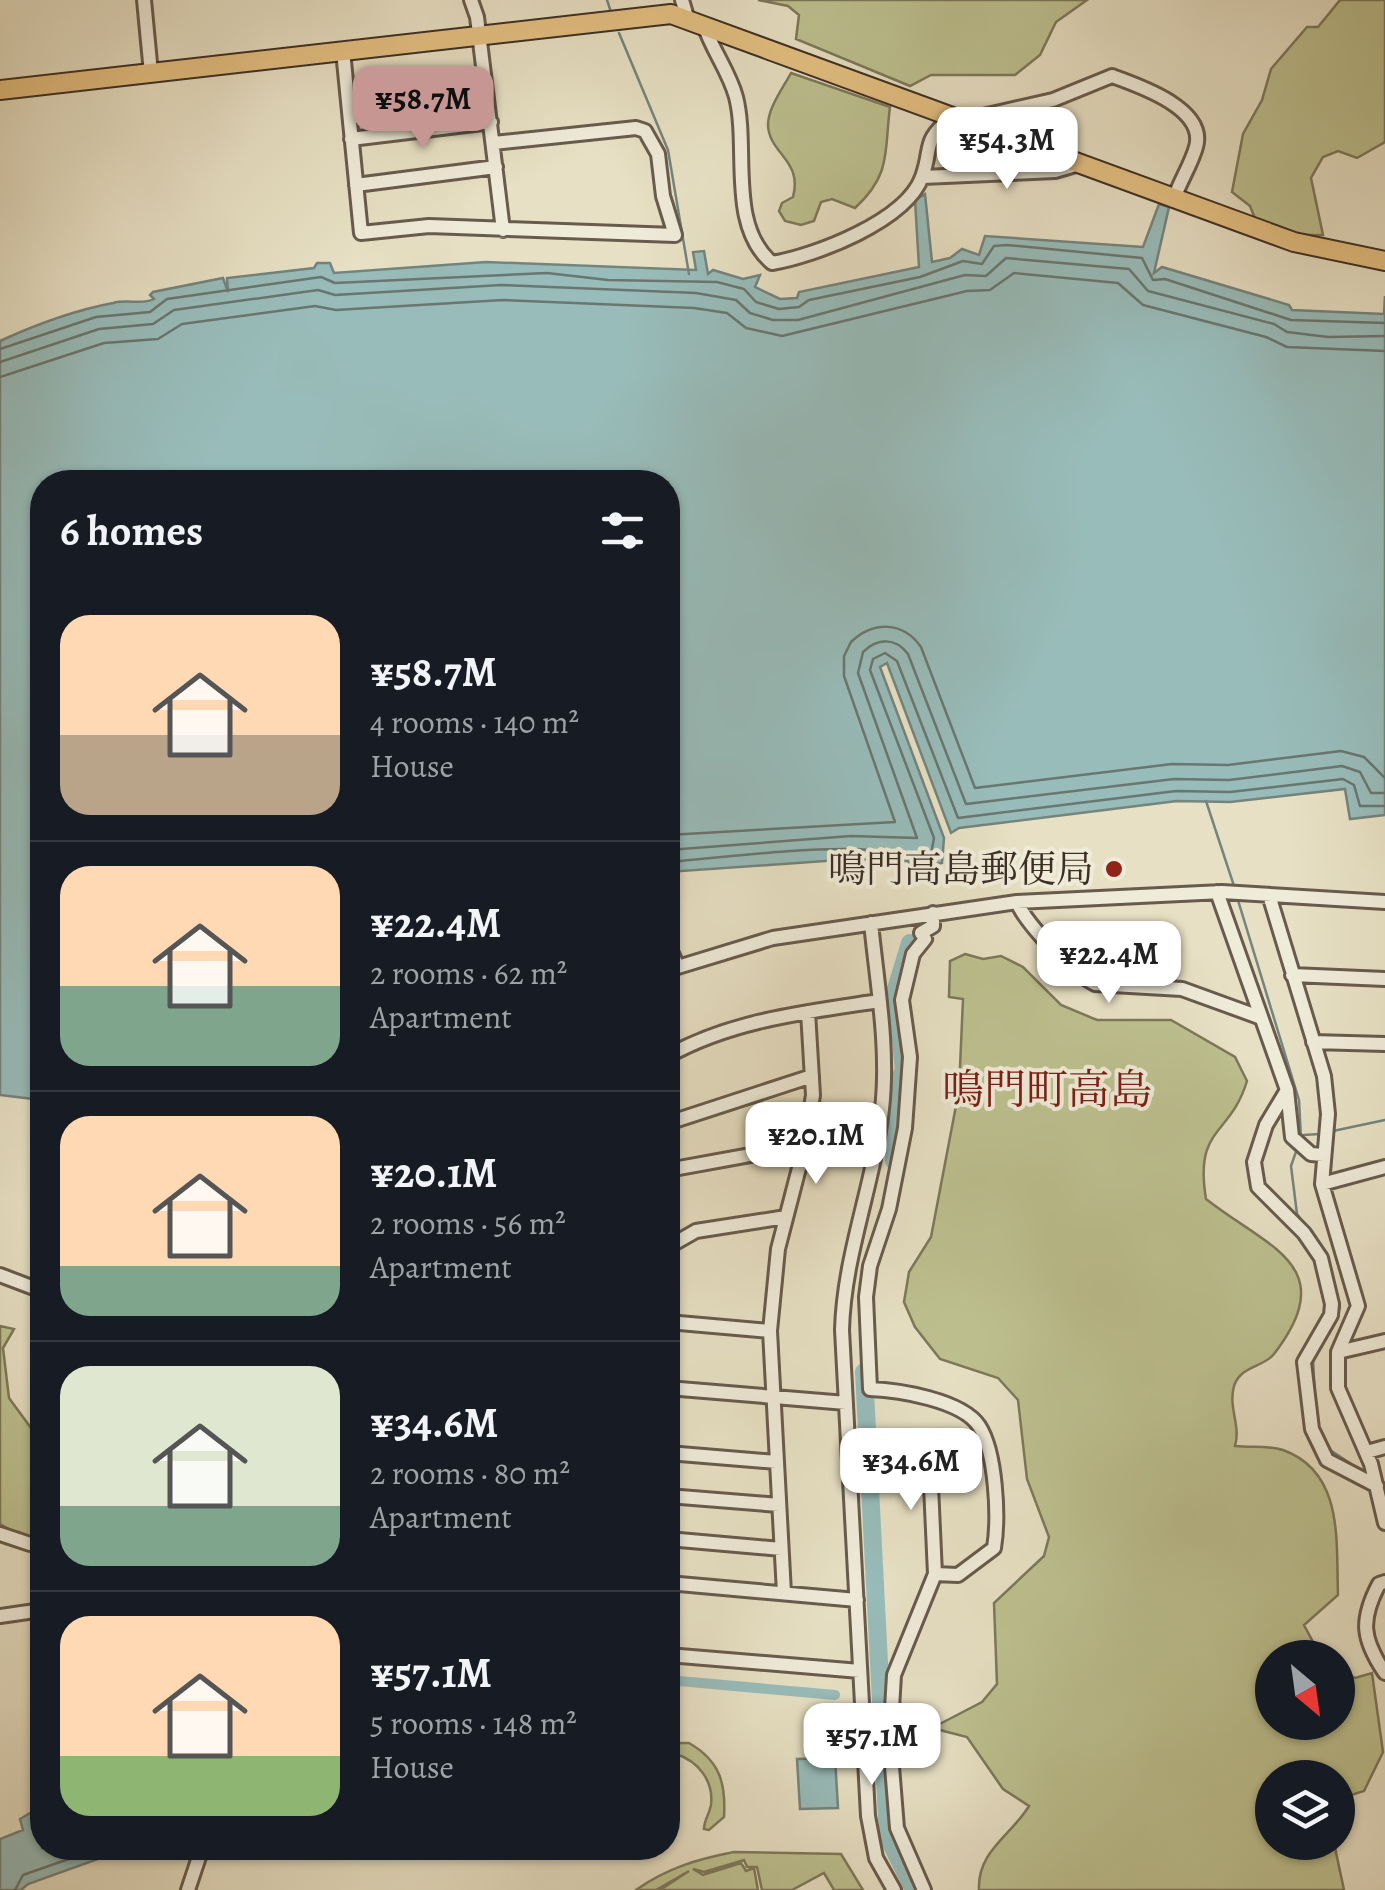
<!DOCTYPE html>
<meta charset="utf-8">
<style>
:root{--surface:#171b24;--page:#242831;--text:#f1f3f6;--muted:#9ea1a6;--line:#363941;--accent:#c59692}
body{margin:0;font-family:Alegreya,"Noto Serif JP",serif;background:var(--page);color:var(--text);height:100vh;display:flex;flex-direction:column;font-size:38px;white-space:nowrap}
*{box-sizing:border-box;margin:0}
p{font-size:32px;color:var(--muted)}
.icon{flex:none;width:55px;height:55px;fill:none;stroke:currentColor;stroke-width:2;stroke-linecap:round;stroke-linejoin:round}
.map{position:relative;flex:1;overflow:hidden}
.panel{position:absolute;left:30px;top:470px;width:650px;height:1390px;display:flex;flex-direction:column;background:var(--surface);border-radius:40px;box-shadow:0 2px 8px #0004}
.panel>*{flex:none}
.needle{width:65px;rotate:151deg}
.tools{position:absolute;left:1255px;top:1640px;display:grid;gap:20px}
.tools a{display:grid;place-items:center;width:100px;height:100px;border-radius:50%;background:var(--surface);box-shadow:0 2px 8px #0004;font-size:50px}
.price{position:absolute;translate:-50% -85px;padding:0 22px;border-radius:20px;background:#fff;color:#222;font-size:32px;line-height:65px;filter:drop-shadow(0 2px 5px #0008)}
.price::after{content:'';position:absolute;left:50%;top:60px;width:30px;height:22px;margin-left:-15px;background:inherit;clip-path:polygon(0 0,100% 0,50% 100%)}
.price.selected{background:var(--accent);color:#111}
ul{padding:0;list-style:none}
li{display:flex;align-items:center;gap:30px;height:250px;padding:0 30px}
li+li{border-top:2px solid var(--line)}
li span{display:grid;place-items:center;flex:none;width:280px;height:200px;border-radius:30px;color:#555}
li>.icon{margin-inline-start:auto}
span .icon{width:120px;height:120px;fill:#fffc;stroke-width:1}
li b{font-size:42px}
h2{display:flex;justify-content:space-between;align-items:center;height:120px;padding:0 30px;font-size:42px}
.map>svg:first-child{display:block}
.green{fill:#bdc08f;stroke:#7d785a;stroke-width:2.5}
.water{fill:#98bcba;stroke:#74847e;stroke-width:2.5}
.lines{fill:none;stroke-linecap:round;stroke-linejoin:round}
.shore{stroke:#6a7670;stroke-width:2.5}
.stream{stroke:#74847e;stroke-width:2.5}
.canal{stroke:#98bcba;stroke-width:10}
.river{stroke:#98bcba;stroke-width:18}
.minor-casing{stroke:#685b4d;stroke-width:18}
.major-casing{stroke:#3d2f25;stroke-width:22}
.minor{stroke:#efebd9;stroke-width:12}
.major{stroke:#e4c082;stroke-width:18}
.poi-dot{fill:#8f2418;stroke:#efebd9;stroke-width:4}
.labels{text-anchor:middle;stroke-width:8;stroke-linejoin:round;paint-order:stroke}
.poi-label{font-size:38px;fill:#3d2f25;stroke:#efebd9;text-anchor:end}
.quarter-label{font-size:42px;fill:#7a1f14;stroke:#efebd9}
</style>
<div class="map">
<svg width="1385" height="1890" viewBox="0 0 1385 1890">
<rect width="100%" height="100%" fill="#e7e0c4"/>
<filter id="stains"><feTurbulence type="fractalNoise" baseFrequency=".002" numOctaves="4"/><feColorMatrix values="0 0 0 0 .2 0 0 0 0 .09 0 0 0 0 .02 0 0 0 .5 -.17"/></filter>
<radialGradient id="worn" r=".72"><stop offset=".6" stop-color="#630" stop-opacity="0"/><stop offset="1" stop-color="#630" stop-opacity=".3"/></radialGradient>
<path class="green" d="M758,0H1087L1056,22L1040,55L1015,75H931L910,86L796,39L799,15L788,6Z
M1340,0H1385V142L1357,158L1338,151L1323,157L1311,178L1323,235H1298L1256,221L1250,206L1232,192L1243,134L1262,100L1271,69L1307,27H1318Z
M791,73L890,107C884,152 892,174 855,208L832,199L821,202L814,221L801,225L785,221L779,211L782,203L793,197C803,160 769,154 768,125C768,108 783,88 791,73Z
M965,954L983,959L1001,956L1023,967L1061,1005L1097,1020H1171L1235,1057L1247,1081C1230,1137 1194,1126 1206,1199C1268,1248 1342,1265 1274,1354C1263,1368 1241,1365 1234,1386C1228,1408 1241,1425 1235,1446C1250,1448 1268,1445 1283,1450C1344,1472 1336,1541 1338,1595L1304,1625L1321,1657L1272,1658V1722H1338V1668L1355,1678L1372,1673L1383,1752L1364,1791L1338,1799V1778H1272V1842L1334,1843L1344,1890H979C977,1851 1011,1836 1029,1806L1003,1789L967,1737L932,1728L982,1702L997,1684L994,1603L1044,1556L1049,1537L1027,1479L1018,1400L998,1378L940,1359L915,1327L904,1302L909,1272L931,1237L959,1090L963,999L949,997L950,961Z
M0,1326L14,1329L3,1348L9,1398L42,1443V1536L27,1540L0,1524Z
M674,1743H689C720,1761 726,1783 724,1817L709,1830L704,1829C704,1820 709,1815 711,1805C714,1781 698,1761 676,1754Z
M734,1852L841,1854L863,1890H834L824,1873L792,1890H762L757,1867H747L744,1860L704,1872L693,1869L703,1875L741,1863L746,1871L754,1868L758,1890H660L689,1871L656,1890H636C667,1868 698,1859 734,1852Z"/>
<path class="water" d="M925,194L932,262L950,258L962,249L979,255L985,236L1143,247L1159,204L1169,207L1154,273L1162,267L1289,305L1292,310L1384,314L1385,296V815L1350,819L1345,789L1230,802L1177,801L959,828L951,833L887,663L880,667L944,838L942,863L912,868L908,861L853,859L668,872V482H42V1100L0,1095V341C37,324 76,310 113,303C127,299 143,305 154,299L150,295L153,292L223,278L228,292L227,278L314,268L317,263H330L334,273L486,262L696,270L693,252L704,251L708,274L713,270L743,279L760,275L755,287L780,299L797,298L799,292L919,267L915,200Z
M835,1758L838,1808L800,1809L797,1759Z
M42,1806V1848H118L112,1854L28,1884L21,1890H0V1839L23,1830L20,1819Z"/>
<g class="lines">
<path class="shore" d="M0,349L96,317L150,312L167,299L321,277L335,283L547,273L608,280L717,282L744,289L756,302L779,309L799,307L809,300L920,277L963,261L982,264L994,246L1007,245L1142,258L1153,280L1165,279L1291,320L1385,323
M0,362L99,329L153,324L174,310L318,290L335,295L501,285L696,293L736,300L750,313L773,320H798L965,275L986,276L1006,258L1129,269L1148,291L1274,324L1287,332L1328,337L1385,336
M0,377L104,343L158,339L182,324L315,306L336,310L503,300L694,308L727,313L746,328L782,336L967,291L990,290L1014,273L1118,283L1143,305L1266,337L1287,347L1385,351
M668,835L895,822L844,676V656L851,642C873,621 903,621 921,647L975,788L1172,764L1228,765L1341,751L1364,757L1385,778
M668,850L851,836L917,838L858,673L863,652C878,638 895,637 908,654L966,804L1174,779L1229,780L1342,766L1360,772L1371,793H1385
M668,862C729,857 793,848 855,849C877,849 915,859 931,854L934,838L870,670L873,659L885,653L897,661L958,818L1176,791L1230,792L1343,779L1354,785L1360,806H1385
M15,1890L23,1875L100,1848"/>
<path class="stream" d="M607,0L611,12
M619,33L668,150L689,274
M1206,801L1235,889
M1237,897L1299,1100L1301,1139
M1333,1131L1385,1120
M1303,1135L1320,1134
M1298,1146L1291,1166L1297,1214L1327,1255L1340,1307L1334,1325L1313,1360L1315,1398
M1327,1448L1362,1471"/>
<path class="canal" d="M668,1680L835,1695"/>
<path class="river" d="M894,1161L900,1078L904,1071L896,989L910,943
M864,1372L888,1837L914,1890"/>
<g class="minor-casing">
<path id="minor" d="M144,0L151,73
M471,0L477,17L503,230
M682,0L687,17
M704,25C712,50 729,71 736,97C749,148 727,225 772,263C815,256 906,221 922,177C933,147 921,142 952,117
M343,51L361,233L429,226L675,235L663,196L658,154L645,131L636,128L494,143
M961,121L1053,100L1112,76C1140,86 1207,109 1196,147C1191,165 1180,181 1174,199
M351,139L491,122
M923,177L1055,171L1079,164
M356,185L496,167
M1217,892L1287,1090L1292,1137L1311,1154L1323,1155
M1269,895L1324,1076L1328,1114L1322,1184L1358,1306L1338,1352V1388L1371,1464L1385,1523
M1017,902C1026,924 1073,973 1095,984L1182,989L1259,1017
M933,913V926L921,933L925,939L913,954L902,1000L910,1057L905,1128L889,1209L870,1266L866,1297L870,1389C898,1390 962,1400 979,1426C996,1452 999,1517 994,1548L958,1575L935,1574
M871,923C877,984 889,1048 882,1109C874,1185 844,1254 842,1330L868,1816L876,1858L894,1890
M668,944L677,965
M668,970L773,938L1017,902L1222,892L1385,902
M1292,975L1385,979
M1313,1042L1385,1044
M668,1056C732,1020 807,1012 879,1001
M1287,1090L1266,1125L1254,1162L1258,1187L1304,1233L1321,1258L1332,1304L1331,1315L1304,1362L1312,1429L1327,1460L1377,1486
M668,1123L812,1076
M668,1170L805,1145L877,1146
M1322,1184L1385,1167
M668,1247L696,1231L786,1217
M0,1275L42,1291
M668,1322L770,1331
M1338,1352L1385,1341
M668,1388L846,1403
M1367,1452L1385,1447
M668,1453L776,1462
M849,1467L930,1464L935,1574L894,1675L890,1742L897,1828L924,1890
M668,1496L779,1505
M0,1534L30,1544L42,1542
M668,1539L781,1549
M1385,1582L1379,1584C1360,1620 1362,1639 1385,1673
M668,1583L857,1600
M784,1593L770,1331L778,1249L805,1145L813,1095L808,1012
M0,1616L42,1610
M668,1655L860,1671
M188,1890L202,1848"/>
</g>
<g class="major-casing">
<path id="major" d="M0,90L671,14L1294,242L1385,261"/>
</g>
<use href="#minor" class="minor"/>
<use href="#major" class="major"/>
</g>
<circle class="poi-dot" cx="1114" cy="869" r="10"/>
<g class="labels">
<g class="poi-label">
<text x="1094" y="882">鳴門高島郵便局</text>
</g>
<g class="quarter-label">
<text x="1047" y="1104">鳴門町高島</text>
</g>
</g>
<rect width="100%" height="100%" filter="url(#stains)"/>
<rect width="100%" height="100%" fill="url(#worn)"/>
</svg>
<div class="tools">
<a><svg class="needle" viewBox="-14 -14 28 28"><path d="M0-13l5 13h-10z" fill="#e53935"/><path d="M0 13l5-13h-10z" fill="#9ea1a6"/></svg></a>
<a><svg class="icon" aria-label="layers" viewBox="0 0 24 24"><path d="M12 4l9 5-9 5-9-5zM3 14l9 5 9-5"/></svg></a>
</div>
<b class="price selected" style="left:423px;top:151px">¥58.7M</b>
<b class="price" style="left:1007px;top:192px">¥54.3M</b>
<b class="price" style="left:1109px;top:1006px">¥22.4M</b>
<b class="price" style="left:816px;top:1187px">¥20.1M</b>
<b class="price" style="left:911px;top:1513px">¥34.6M</b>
<b class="price" style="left:872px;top:1788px">¥57.1M</b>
<section class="panel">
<h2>6 homes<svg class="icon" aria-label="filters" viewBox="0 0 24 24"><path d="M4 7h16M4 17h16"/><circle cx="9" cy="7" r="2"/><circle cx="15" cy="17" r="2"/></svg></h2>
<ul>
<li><span style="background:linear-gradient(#ffd9b3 60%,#b9a48a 0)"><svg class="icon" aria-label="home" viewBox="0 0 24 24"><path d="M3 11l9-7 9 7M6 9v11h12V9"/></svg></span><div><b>¥58.7M</b><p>4 rooms · 140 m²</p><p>House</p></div></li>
<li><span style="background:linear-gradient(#ffd9b3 60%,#7fa58c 0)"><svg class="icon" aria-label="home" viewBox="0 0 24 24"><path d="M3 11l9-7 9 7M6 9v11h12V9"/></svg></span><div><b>¥22.4M</b><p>2 rooms · 62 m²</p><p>Apartment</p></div></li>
<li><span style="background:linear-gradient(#ffd9b3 75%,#7fa58c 0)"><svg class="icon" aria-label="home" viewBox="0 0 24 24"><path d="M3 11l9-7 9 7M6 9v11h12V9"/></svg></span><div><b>¥20.1M</b><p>2 rooms · 56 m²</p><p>Apartment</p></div></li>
<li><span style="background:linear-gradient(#dfe7d0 70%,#7fa58c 0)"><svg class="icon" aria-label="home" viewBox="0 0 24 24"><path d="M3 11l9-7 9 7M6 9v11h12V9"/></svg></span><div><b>¥34.6M</b><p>2 rooms · 80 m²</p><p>Apartment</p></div></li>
<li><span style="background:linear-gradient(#ffd9b3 70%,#8fb573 0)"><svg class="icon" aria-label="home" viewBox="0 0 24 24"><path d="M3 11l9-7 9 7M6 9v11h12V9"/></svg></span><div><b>¥57.1M</b><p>5 rooms · 148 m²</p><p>House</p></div></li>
</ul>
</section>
</div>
